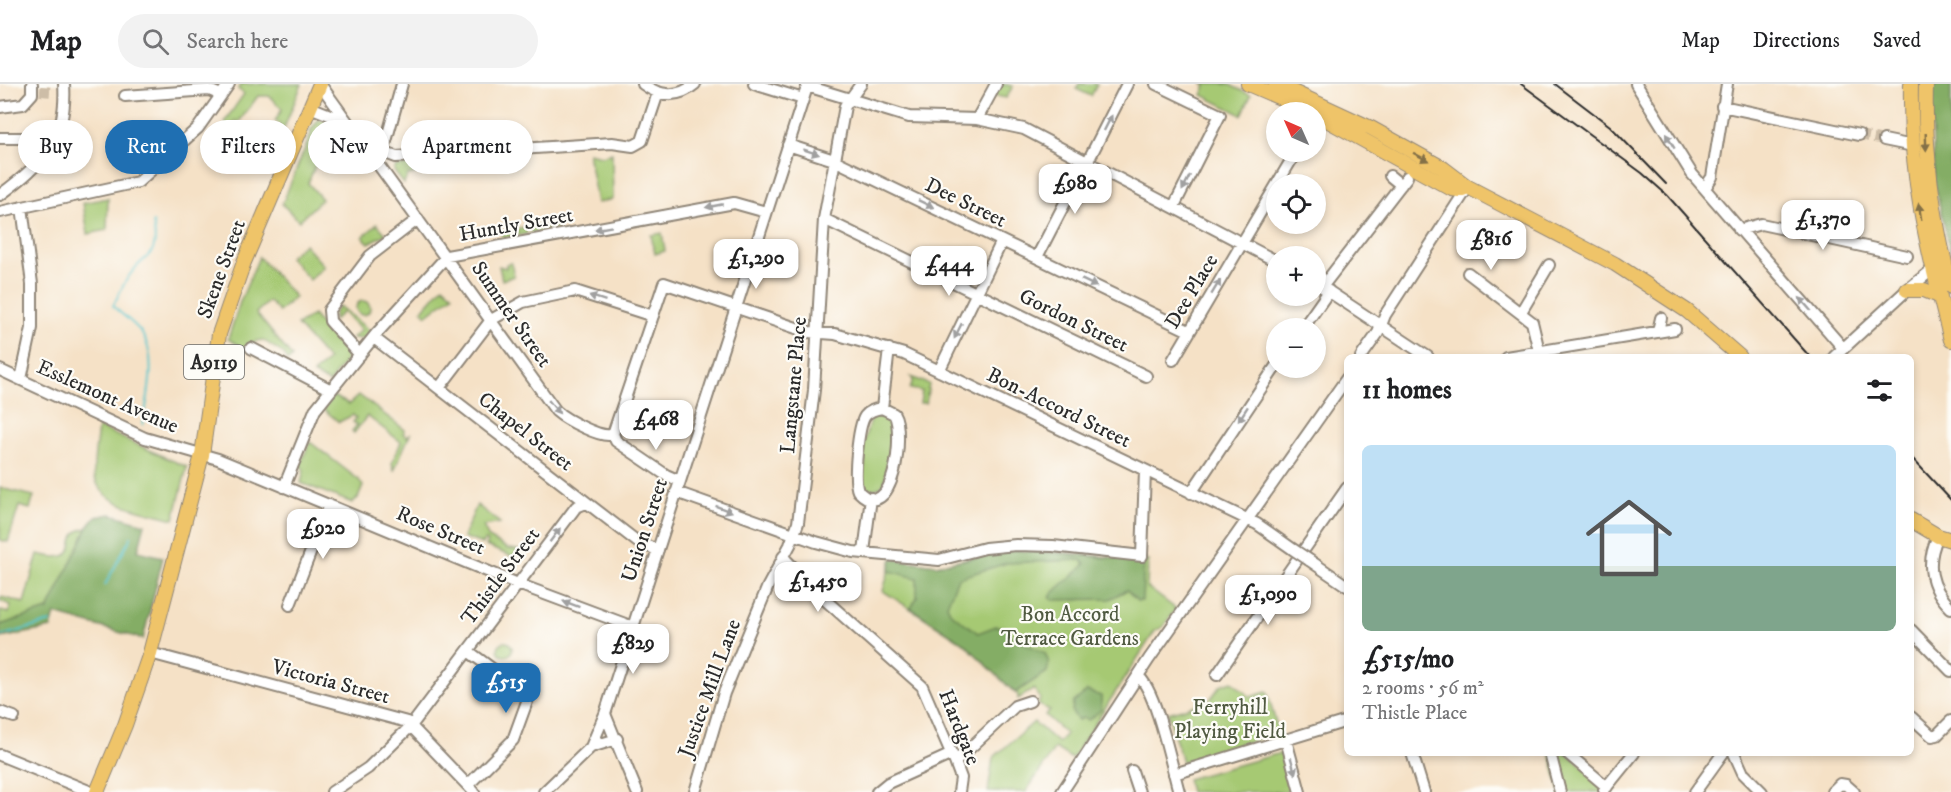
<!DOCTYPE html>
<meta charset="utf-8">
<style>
:root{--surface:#fff;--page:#f2f2f2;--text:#202124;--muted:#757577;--line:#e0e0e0;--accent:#1f6fb2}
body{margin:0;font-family:"IM FELL DW Pica",serif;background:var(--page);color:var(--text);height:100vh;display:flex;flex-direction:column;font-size:22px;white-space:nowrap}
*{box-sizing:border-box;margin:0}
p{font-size:20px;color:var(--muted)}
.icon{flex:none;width:33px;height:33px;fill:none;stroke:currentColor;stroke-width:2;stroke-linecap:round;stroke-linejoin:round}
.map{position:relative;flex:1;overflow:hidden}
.details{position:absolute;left:1344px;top:270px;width:570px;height:402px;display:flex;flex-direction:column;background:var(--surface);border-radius:9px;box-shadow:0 3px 9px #0003}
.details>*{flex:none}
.top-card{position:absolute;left:18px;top:36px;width:570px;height:54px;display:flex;gap:12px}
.needle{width:39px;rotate:315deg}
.tools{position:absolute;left:1266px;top:18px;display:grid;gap:12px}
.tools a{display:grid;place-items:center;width:60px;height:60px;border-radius:50%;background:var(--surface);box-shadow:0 3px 9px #0003;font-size:30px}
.price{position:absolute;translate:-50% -51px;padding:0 14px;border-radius:12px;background:#fff;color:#222;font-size:20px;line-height:39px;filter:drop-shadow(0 2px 3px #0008)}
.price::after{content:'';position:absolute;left:50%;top:36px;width:18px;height:14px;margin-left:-9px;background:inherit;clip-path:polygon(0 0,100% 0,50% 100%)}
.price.on{background:var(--accent);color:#fff}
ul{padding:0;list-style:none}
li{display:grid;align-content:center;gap:12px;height:318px;padding:0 18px}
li+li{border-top:2px solid var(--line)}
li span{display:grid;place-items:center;height:186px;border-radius:9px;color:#555}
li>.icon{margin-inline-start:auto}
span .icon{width:108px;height:108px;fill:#fffc;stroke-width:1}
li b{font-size:26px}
h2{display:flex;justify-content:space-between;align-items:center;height:72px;padding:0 18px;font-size:26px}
.tag{padding:0 21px;border-radius:27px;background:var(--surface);box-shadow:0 3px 9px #0003;font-size:21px;line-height:54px}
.tag.on{background:var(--accent);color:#fff}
header{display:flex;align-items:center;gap:36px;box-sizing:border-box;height:84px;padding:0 30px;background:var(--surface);border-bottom:2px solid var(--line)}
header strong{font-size:28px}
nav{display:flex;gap:33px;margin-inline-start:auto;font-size:21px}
.search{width:420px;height:54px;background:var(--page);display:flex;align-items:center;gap:15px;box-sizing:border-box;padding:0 21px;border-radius:33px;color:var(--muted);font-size:22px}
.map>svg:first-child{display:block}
.green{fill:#a6c973;stroke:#687a4f;stroke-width:1.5}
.forest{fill:#84ad65;stroke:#586c48;stroke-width:1.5}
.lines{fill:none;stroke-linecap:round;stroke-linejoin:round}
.stream{stroke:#56c4cb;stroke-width:2}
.minor-tunnel{stroke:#cdbda7;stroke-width:10;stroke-dasharray:10 5;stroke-linecap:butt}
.minor-casing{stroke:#908678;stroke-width:14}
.major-casing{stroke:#908678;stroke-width:16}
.minor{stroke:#fff;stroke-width:10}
.major{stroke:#efc469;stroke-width:14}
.rail{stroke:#2b2b2b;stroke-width:2}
.minor-bridge-casing{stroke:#908678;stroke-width:14;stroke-linecap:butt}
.minor-bridge{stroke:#fff;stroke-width:10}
.oneway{fill:#a0a0a0}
.oneway2{fill:#837047}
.labels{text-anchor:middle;stroke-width:4.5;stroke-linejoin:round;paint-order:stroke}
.shield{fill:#fdfcf7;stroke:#6a6a68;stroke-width:1.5}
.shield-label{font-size:20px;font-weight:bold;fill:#2b2b2b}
.street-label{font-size:21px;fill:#2b2b2b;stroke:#fdfcf7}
.park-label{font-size:21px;fill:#505a41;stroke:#fdfcf7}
</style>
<header>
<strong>Map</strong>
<div class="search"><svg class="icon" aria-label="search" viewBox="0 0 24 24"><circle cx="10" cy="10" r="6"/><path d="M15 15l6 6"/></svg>Search here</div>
<nav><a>Map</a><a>Directions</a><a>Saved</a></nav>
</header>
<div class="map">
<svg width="1951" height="708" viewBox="0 0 1951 708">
<rect width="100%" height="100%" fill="#fdfcf7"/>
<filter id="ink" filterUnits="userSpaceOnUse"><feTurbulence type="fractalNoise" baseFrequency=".0167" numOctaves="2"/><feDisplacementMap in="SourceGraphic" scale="12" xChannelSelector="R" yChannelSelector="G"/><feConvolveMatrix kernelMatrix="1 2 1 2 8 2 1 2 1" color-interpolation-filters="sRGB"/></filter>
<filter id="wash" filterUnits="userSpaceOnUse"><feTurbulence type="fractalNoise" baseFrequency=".008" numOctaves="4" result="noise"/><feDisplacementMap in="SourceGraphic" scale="24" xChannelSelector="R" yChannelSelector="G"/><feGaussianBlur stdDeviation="1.35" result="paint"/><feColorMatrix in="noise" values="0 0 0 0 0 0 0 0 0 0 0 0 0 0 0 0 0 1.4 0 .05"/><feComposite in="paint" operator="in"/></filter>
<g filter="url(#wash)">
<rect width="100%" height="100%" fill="#f5e1c6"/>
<path class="green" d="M241,0H302L270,78L263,74L281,41L275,37L282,25L269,12H258L239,38L235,37L230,45L234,48L231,55L225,51L228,44L225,37L244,10L238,5Z
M1001,0L1013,2L1006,14L995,12Z
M1079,0H1094L1097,1L1091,12L1076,5Z
M1203,0H1228L1251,11L1242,31L1202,11L1206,2Z
M319,35L341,43L346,49L321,68L308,99L322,115L299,137L282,120L311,50L310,47Z
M588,69L602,72L612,69L613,115L597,119Z
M430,76L431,86L408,91L404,100L394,87L395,83L413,80V83H417V79Z
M108,114L107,146L88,150L83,119Z
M555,137L557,144L531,149L530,142L537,140L546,144L548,142L545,139Z
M377,140L386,150L369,159L363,153Z
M526,143L527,150L501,154L504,147L516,149L518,147L515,145Z
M662,149L665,167L655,170L651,151Z
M304,160L324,182L310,196L289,173Z
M259,173L295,213L279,228L269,217L256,229L292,273L288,277L284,270L263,256L256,257L247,266L228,255L240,218Z
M511,179L514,192L502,196L499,182L506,184V180Z
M443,202L453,211L427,231L422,226Z
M356 224a7 7 0 1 1 14 0a7 7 0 1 1-14 0Z
M339,222L370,247L363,255L352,254L361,246L343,228L334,236V229Z
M313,231L347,270L346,276L329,299L313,290L328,276L297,241Z
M911,293L929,300L926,319H920L922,307L910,305L913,296Z
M359,311L405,346L403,349L407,352L410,350L394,387L392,379L401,358L367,332L354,349L352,347L357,341L353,338L356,334L353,331L339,338L323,325L333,312L349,320Z
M875,332L888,334L892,343L885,397C881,405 873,407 865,403C857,392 864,340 875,332Z
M98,343L187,383L174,435C147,427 98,423 94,389C93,375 97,357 98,343Z
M310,358L359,396L363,402L358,414L352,419L301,399L304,386L300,381Z
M0,404L34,412L30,425L19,422L8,458L0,456Z
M477,421L500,439L483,442L489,454L508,465L519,466L513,473L486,462L488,458L485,456L482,460L463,453Z
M88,444L48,526L0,541V527L9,529L11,521L0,517L1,513L24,519L38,470C91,483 56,448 88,444Z
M1051,467L1148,477L1147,503L1176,525L1163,543L1155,547L1072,675L1055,664L1026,708H988L993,674L1034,638L1058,659L1066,650L1045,631L1050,626L1038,621L1040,614L1034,605L1018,615V611L965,560L883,507L892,475L936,481L977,472Z
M498 565a7 7 0 1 1 14 0a7 7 0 1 1-14 0Z
M1232,597L1250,613L1267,608L1279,649L1182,678L1168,629L1209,617L1221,601Z
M1281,669L1292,708H1190L1187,695Z
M1550,669H1567L1607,703L1603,708H1560Z"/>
<path class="forest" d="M1931,0H1951V172L1934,97Z
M111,430L145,440L138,467L163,473L143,555L55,530L51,544L0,554V541L48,526L88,443L96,433Z
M1017,466L1144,477L1142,517H1137L1127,506L1110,515L1053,516L1050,513C1053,506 1077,490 1085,480L1081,476L1007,479L958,494L947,521L951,529L978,549L996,542L1007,544L1014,554L1045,569L1049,579L1047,588L1015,609L965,560L911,524L917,513V494L889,487L892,475L936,481Z
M1087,607L1101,612V626L1089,636L1083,634L1078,636L1072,628L1073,619Z"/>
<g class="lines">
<path class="stream" d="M143,341C147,313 159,274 141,248C134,239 122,231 113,222C118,212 123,201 129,192C146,167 160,176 153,138
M105,501L131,453
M0,552L51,538"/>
</g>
</g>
<g filter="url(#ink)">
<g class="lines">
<path class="minor-tunnel" d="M40,7L52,8
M1859,51L1884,56"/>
<g class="minor-casing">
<path id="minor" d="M320,0L556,327C565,335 603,356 613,350
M643,0C660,13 679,14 695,0
M754,0L803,15
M1156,0L1220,31L1174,122
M1636,0L1692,90L1843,264
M807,2L909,33L977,35L1024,45L1276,177
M125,12L209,6L221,11
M1722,22L1859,51
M0,23L23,20L32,10V0
M310,23L347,38
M977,35L996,0
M0,54H57
M1884,56L1913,62
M788,61L834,76L1189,247
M383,68L402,0
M372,69L383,68L396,73L612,59L633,62L642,57L658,9
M1088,77L1127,0
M1390,92L1401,101
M1705,104L1712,93L1727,0
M0,111C42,80 68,55 64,0
M0,128L138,98L198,44L229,0
M824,135L1146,292
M1739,146L1761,140L1907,172
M1037,173L1087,76
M1468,189L1532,238L1539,267
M1316,199L1428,273
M1322,203L1407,93
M1521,228L1549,181
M1303,244L1329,207
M1658,247L1661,234
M374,254L639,459L658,466
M251,264L331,306
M360,271L330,237L329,226L370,172L418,135
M1361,273L1378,249L1385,231L1468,103
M1506,273L1675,245
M1834,273L1907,206L1937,182
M1173,276L1296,68
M0,286L145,354L218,375L518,500L633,543
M939,287L1002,157
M21,295L32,244V200L22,123
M439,304L491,236L523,218L575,207L653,232
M882,324L894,330C905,347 894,444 858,407C853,396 858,342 865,332C869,327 875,325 882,324Z
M882,324L889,265
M613,350L664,199L808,248L835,250L904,270L1257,440L1294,466
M613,350L616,357L666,391L680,397
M284,403L315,326L377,249L447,172L734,119L766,128
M676,408L816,458L853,468L939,476L985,464L1016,461L1053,462L1142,472L1145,387
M1191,409L1276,282
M1938,452C1925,480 1930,503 1951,524
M864,468L871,414
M783,473L823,514L922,602L955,678L961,694L959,708
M1309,476L1347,502
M290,521L329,421
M1911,546L1951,587
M468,567L529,612L513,656L468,701
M150,569L407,638L474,708
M1217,591L1347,404
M1138,592C1156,605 1172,684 1179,708
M0,628L14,633
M605,630L637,708
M1911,633L1932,652L1937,651L1951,637
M1286,656L1300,708
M591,663L617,655
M1412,669L1424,708
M1550,669L1560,708
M1567,669L1607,703
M1734,669L1743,689L1762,708
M0,671L91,708
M955,678L1015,622L1030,617
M1132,687L1139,708
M1174,690L1347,637
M1604,706L1634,669
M332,708L368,684L411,642L576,423L586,419
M544,708L591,663L605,630L808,0
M695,708L724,609L768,502L790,461L798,439L814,306L824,135L845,22L861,0
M877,708L888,699L952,670
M1062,708L1149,575L1347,294
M1695,708L1723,669
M1832,708L1840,700L1846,701L1854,708"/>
</g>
<g class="major-casing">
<path id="major" d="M1248,0L1313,28
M1276,0L1371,44L1443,84L1468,103L1615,180L1687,227L1740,273
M1911,0C1909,92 1928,168 1951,256
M1926,0C1924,70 1933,136 1951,203
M1316,30L1452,105L1459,106L1468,103
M1907,206H1924L1939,212
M1911,436L1938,452L1951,456
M97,708L125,641L150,569L202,371L219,250L244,178L320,0"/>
</g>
<use href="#minor" class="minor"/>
<use href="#major" class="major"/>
<path class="rail" d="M1521,0L1642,89L1667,111L1810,273
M1555,0L1610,42L1666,100
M1911,373L1951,416"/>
<g class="minor-bridge-casing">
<path id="minor-bridge" d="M1294,466L1309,476"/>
</g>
<use href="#minor-bridge" class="minor-bridge"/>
</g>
<defs><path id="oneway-solid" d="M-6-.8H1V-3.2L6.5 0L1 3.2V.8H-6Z" transform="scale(1.5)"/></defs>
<g class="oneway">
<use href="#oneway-solid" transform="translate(1108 39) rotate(-63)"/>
<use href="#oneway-solid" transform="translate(1670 57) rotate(-121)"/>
<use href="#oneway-solid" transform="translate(811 68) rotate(18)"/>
<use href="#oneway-solid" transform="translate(1186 99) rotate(117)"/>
<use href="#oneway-solid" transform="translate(926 120) rotate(26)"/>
<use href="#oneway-solid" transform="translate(714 122) rotate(169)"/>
<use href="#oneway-solid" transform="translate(603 144) rotate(170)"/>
<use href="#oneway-solid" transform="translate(1089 199) rotate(26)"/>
<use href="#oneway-solid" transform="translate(1216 203) rotate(-59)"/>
<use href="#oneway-solid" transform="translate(597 214) rotate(-162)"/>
<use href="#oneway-solid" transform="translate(1805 220) rotate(-131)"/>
<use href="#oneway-solid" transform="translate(958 247) rotate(116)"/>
<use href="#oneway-solid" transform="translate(554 323) rotate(50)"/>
<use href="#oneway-solid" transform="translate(1243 330) rotate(123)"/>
<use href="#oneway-solid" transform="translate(724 425) rotate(20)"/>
<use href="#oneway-solid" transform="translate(555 451) rotate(-53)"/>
<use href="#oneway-solid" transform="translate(571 520) rotate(-160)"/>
<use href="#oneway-solid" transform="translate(1293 682) rotate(75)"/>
</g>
<g class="oneway2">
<use href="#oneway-solid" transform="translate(1926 58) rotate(88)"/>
<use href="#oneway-solid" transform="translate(1421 73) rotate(28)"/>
<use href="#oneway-solid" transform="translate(1920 128) rotate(-99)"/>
</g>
</g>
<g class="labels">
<rect class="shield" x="184" y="261" width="60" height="34" rx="4.5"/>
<g class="shield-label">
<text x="214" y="285">A9119</text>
</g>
<g class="street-label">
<text transform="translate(966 118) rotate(26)" y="7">Dee Street</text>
<text transform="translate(516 140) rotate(-10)" y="7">Huntly Street</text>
<text transform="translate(221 185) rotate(-70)" y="7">Skene Street</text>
<text transform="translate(1191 207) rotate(-59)" y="7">Dee Place</text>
<text transform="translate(512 230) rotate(55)" y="7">Summer Street</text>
<text transform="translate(1074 236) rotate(26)" y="7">Gordon Street</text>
<text transform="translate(793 301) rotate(-85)" y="7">Langstane Place</text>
<text transform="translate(108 312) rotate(24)" y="7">Esslemont Avenue</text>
<text transform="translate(1059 323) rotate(26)" y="7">Bon-Accord Street</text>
<text transform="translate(526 347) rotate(38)" y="7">Chapel Street</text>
<text transform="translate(441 446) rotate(23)" y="7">Rose Street</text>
<text transform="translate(644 446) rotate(-72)" y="7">Union Street</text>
<text transform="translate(500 492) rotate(-53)" y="7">Thistle Street</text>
<text transform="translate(331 597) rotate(15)" y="7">Victoria Street</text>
<text transform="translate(709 604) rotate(-70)" y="7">Justice Mill Lane</text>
<text transform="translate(960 643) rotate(68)" y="7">Hardgate</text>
</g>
<g class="park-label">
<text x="1070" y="537">Bon Accord<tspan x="1070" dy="24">Terrace Gardens</tspan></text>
<text x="1230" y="630">Ferryhill<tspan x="1230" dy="24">Playing Field</tspan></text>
</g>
</g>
</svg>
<div class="tools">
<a><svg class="needle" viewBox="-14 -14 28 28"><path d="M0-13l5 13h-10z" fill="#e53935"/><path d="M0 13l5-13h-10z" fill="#757577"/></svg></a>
<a><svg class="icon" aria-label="locate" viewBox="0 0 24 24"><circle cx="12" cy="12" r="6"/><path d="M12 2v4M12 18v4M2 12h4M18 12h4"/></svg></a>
<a>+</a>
<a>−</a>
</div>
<b class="price" style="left:1075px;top:131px">£980</b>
<b class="price" style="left:1823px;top:167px">£1,370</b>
<b class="price" style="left:1491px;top:187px">£816</b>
<b class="price" style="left:756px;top:206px">£1,290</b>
<b class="price" style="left:949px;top:213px">£444</b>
<b class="price" style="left:656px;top:367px">£468</b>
<b class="price" style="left:323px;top:476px">£920</b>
<b class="price" style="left:818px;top:529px">£1,450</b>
<b class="price" style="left:1268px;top:542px">£1,090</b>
<b class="price" style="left:633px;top:591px">£829</b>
<b class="price on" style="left:506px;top:630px">£515</b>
<div class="top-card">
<a class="tag">Buy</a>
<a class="tag on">Rent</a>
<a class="tag">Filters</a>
<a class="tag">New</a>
<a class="tag">Apartment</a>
</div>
<section class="details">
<h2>11 homes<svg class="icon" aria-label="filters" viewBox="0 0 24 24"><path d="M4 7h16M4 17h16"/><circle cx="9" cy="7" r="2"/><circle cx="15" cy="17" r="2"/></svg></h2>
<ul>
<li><span style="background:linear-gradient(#bfe0f5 65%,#7fa58c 0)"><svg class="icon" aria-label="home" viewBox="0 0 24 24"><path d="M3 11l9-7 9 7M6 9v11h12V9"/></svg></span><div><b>£515/mo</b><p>2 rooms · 56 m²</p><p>Thistle Place</p></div></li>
</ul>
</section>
</div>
